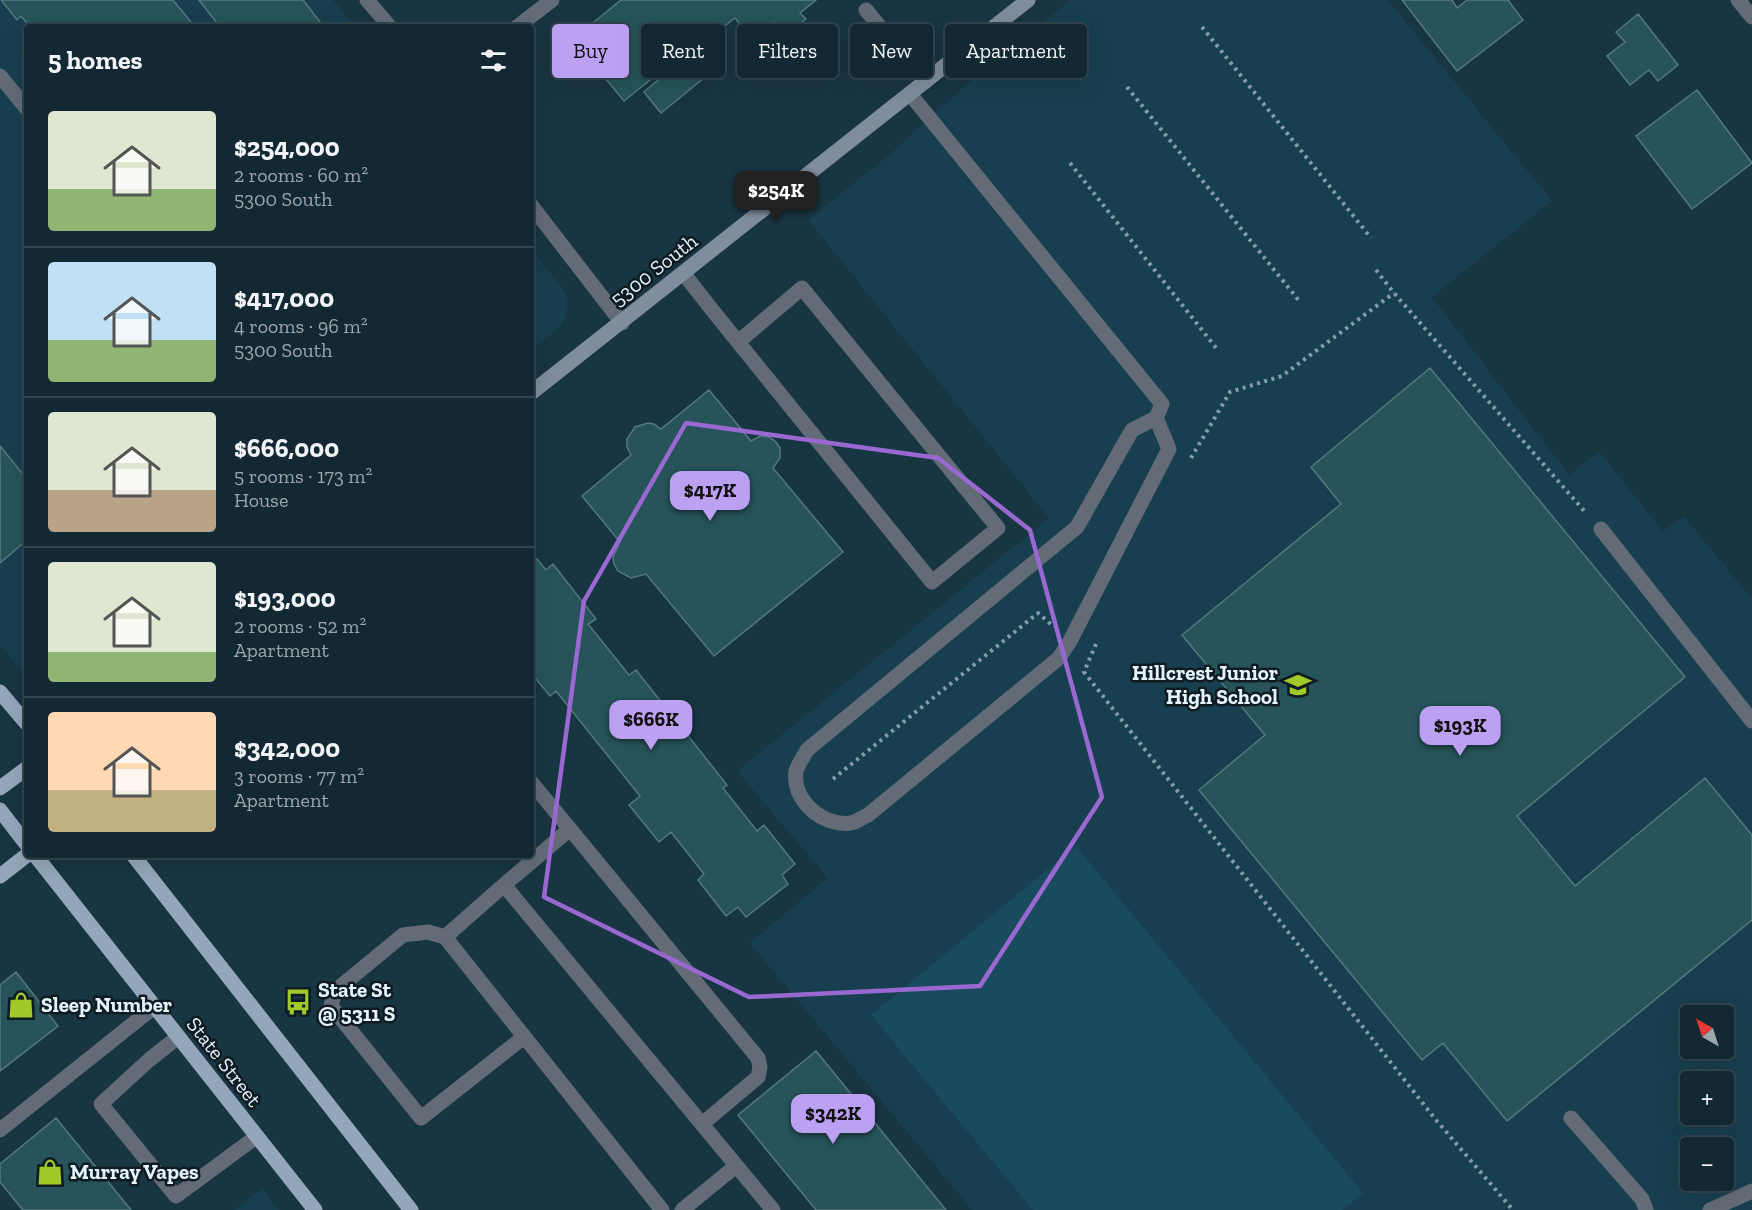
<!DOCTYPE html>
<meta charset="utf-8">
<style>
:root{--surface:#122832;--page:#1f343e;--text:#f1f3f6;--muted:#9ca6ac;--line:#31444d;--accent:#bca0f2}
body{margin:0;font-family:"Zilla Slab",serif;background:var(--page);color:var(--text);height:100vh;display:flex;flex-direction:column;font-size:22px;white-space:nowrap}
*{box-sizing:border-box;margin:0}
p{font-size:20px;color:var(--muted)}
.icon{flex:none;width:33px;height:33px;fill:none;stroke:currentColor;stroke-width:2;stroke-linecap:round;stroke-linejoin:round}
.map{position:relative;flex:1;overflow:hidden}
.sheet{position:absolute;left:24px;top:24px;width:510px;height:834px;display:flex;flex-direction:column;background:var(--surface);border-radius:6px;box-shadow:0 6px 24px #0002,0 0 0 2px var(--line)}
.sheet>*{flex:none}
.banner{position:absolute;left:552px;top:24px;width:570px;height:54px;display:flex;gap:12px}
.needle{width:39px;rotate:321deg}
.controls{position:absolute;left:1680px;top:1005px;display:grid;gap:12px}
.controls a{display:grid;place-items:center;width:54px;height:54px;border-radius:6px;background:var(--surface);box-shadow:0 6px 24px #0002,0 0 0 2px var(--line);font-size:30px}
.price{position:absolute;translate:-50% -51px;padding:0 14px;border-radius:12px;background:var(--accent);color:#111;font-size:20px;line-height:39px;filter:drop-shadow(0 2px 3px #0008)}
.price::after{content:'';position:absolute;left:50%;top:36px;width:18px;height:14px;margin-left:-9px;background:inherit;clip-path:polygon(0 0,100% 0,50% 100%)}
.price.selected{background:#222;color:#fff}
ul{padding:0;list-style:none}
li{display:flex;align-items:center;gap:18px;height:150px;padding:0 24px}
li+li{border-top:2px solid var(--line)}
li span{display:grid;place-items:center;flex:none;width:168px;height:120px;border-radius:6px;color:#555}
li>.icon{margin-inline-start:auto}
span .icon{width:72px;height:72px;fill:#fffc;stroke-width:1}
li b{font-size:26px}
h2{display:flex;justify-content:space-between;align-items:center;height:72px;padding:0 24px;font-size:26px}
.pill{padding:0 21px;border-radius:6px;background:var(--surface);box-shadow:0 6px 24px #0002,0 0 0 2px var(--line);font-size:21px;line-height:54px}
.pill.selected{background:var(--accent);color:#111}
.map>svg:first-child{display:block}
.built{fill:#183f4f;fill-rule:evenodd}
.green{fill:#194a5d}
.building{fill:#26545a;stroke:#54787d;stroke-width:1.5}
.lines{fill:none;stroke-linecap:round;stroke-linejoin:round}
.path{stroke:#869da7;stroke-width:4;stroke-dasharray:3 4.5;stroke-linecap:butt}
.lane{stroke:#636c76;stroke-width:15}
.street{stroke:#636c76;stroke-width:15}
.secondary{stroke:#7f8d9c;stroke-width:15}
.primary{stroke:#94a7ba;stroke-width:15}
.marked{fill:none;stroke:#9a68d1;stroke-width:4.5;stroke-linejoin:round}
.labels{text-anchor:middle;stroke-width:5;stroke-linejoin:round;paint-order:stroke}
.street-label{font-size:21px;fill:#e3f4fc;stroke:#0f1b21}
.poi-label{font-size:21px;font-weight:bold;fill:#e3f4fc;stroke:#0f1b21;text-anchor:start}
</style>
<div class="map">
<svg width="1752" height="1210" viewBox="0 0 1752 1210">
<rect width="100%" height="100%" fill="#183542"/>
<path class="built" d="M0,0H333L355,27H27V678L0,645Z
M1071,0H1388L1552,201L1432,297L1569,475L1599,451L1663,531L1684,516L1752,599V1210H972L750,943L828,878L737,771L1049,518L808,220L887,157L968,83ZM1690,1016H1724V1048H1690ZM1690,1082H1724V1114H1690ZM1690,1148H1724V1180H1690Z
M531,249L560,285L567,297L568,306L565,319L561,326L531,351Z
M262,1188L279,1210H235Z"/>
<path class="green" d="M1076,846L1363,1193L1343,1210H1033L871,1015Z"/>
<path class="building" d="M1,0H173L195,27H30L21,16L17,20Z
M199,0H303L324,27H220Z
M621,0H816L800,13L806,19L786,35L775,22L753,40L735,18L702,44L720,65L661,113L644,92L658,80L655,76L624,101L573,39Z
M1402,0H1452L1457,8L1467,0H1508L1523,20L1457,71Z
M1638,14L1678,65L1658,81L1649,70L1630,85L1607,56L1625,42L1616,32Z
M1697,90L1752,163L1692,209L1636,136Z
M1430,368L1685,677L1517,816L1575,886L1705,778L1752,835V920L1507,1121L1443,1043L1422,1060L1199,790L1265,735L1182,635L1341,504L1311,467Z
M709,390L751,441L760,436L769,437L776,442L780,448V458L773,468L843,552L714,656L646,574L631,578L618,571L614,564L613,557L620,542L582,496L631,455L627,447V439L635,427L648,423L654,424L661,429Z
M0,446L27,479V540L0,563Z
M537,559L546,570L553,564L596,619L588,624L629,675L636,670L727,785L723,788L757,831L764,825L795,864L782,875L788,884L746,917L738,907L726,916L698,880L704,874L671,832L659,842L629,805L640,796L556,691L550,696L531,673V563Z
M16,972L58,1026L0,1071V985Z
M816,1051L946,1210H816L738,1115Z
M56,1118L131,1210H23L0,1182V1164Z"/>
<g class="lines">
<path class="path" d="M1202,27L1371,238
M1127,87L1300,302
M1070,163L1217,349
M1376,270L1394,293L1586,513
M1191,458L1230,392L1282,376L1394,293
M1096,644L1084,672L1436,1120L1513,1210
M833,779L1038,613L1054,627"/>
<path class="lane" d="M866,10L925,82
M517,27L552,0
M0,76L27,109
M910,94L1162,404L1156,418L1132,430L1077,527L807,750C804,756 798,764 796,771C791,800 823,827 851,823C856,822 863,817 868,815L1059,658L1070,641L1169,449L1156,418
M684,274L709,306L932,582L998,528L802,288L738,342
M1601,529L1752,721
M531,782L570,829
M504,885L445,937L662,1210
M445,937L428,932L403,935L335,991L331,1006L421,1118L524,1037
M178,1037L149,1060L101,1104L176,1196L256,1137
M1571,1118L1642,1199L1646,1210
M702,1124L758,1077L760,1067L758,1058L570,829L504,885L773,1210
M0,1130L154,1007
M682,1210L736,1166
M1710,1210L1752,1191"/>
<path class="street" d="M367,0L390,27
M1738,0L1752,17
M531,205L622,323"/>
<path class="secondary" d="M531,393L1028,0"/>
<path class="primary" d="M0,692L27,724
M0,788L27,768
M0,810L27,845
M35,855L315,1210
M133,855L411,1210
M0,876L27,855"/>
</g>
<path class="marked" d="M686,423L938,458L1030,530L1102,797L980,986L749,997L544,897L584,601Z"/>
<defs>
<g id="school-bare" transform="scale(2.07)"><path d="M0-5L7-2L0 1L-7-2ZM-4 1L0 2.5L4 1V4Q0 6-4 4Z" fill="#a1c92a" stroke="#0f1b21" stroke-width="2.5" paint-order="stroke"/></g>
<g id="bus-bare" transform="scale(2.07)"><path d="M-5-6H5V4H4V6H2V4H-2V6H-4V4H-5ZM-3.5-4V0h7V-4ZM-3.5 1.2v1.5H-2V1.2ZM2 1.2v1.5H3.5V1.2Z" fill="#a1c92a" stroke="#0f1b21" stroke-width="2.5" paint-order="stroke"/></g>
<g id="shop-bare" transform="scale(2.07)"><path d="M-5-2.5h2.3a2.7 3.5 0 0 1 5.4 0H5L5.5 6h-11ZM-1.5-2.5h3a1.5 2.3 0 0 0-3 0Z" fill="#a1c92a" stroke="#0f1b21" stroke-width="2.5" paint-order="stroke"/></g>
</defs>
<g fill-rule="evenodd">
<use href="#school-bare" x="1298" y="685"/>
<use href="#bus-bare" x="298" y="1002"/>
<use href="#shop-bare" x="21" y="1005"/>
<use href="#shop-bare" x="50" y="1172"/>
</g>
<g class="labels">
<g class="street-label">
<text transform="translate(654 270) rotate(-38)" y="7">5300 South</text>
<text transform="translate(224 1062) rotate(52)" y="7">State Street</text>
</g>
<g class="poi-label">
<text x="1278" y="680" text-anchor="end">Hillcrest Junior<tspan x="1278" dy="24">High School</tspan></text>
<text x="318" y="997">State St<tspan x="318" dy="24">@ 5311 S</tspan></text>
<text x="41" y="1012">Sleep Number</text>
<text x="70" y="1179">Murray Vapes</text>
</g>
</g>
</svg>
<div class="controls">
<a><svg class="needle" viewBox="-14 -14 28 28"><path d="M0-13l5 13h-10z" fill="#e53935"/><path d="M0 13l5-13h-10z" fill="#9ca6ac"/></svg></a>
<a>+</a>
<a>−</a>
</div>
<b class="price selected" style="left:776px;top:222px">$254K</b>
<b class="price" style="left:710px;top:522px">$417K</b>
<b class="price" style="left:651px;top:751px">$666K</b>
<b class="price" style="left:1460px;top:757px">$193K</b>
<b class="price" style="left:833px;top:1145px">$342K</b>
<div class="banner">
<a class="pill selected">Buy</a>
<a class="pill">Rent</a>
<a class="pill">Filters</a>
<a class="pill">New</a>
<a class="pill">Apartment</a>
</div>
<section class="sheet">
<h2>5 homes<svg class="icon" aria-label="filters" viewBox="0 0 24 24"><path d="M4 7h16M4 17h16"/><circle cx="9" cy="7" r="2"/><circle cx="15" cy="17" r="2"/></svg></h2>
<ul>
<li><span style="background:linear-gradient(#dfe7d0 65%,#8fb573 0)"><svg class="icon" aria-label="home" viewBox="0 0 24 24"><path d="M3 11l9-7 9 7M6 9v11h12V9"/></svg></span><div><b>$254,000</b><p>2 rooms · 60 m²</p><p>5300 South</p></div></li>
<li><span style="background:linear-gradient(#bfe0f5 65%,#8fb573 0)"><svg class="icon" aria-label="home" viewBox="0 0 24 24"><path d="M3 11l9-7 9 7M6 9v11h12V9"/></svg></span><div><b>$417,000</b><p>4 rooms · 96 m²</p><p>5300 South</p></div></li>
<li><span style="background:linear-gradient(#dfe7d0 65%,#b9a48a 0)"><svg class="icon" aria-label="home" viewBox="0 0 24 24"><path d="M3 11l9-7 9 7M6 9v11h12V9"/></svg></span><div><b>$666,000</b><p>5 rooms · 173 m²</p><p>House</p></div></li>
<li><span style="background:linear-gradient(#dfe7d0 75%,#8fb573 0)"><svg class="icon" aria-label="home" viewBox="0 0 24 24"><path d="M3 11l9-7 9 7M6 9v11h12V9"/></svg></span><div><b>$193,000</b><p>2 rooms · 52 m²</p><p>Apartment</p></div></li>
<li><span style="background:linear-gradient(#ffd9b3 65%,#c2b280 0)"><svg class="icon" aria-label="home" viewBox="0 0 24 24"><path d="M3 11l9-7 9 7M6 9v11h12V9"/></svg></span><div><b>$342,000</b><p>3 rooms · 77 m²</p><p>Apartment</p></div></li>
</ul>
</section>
</div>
